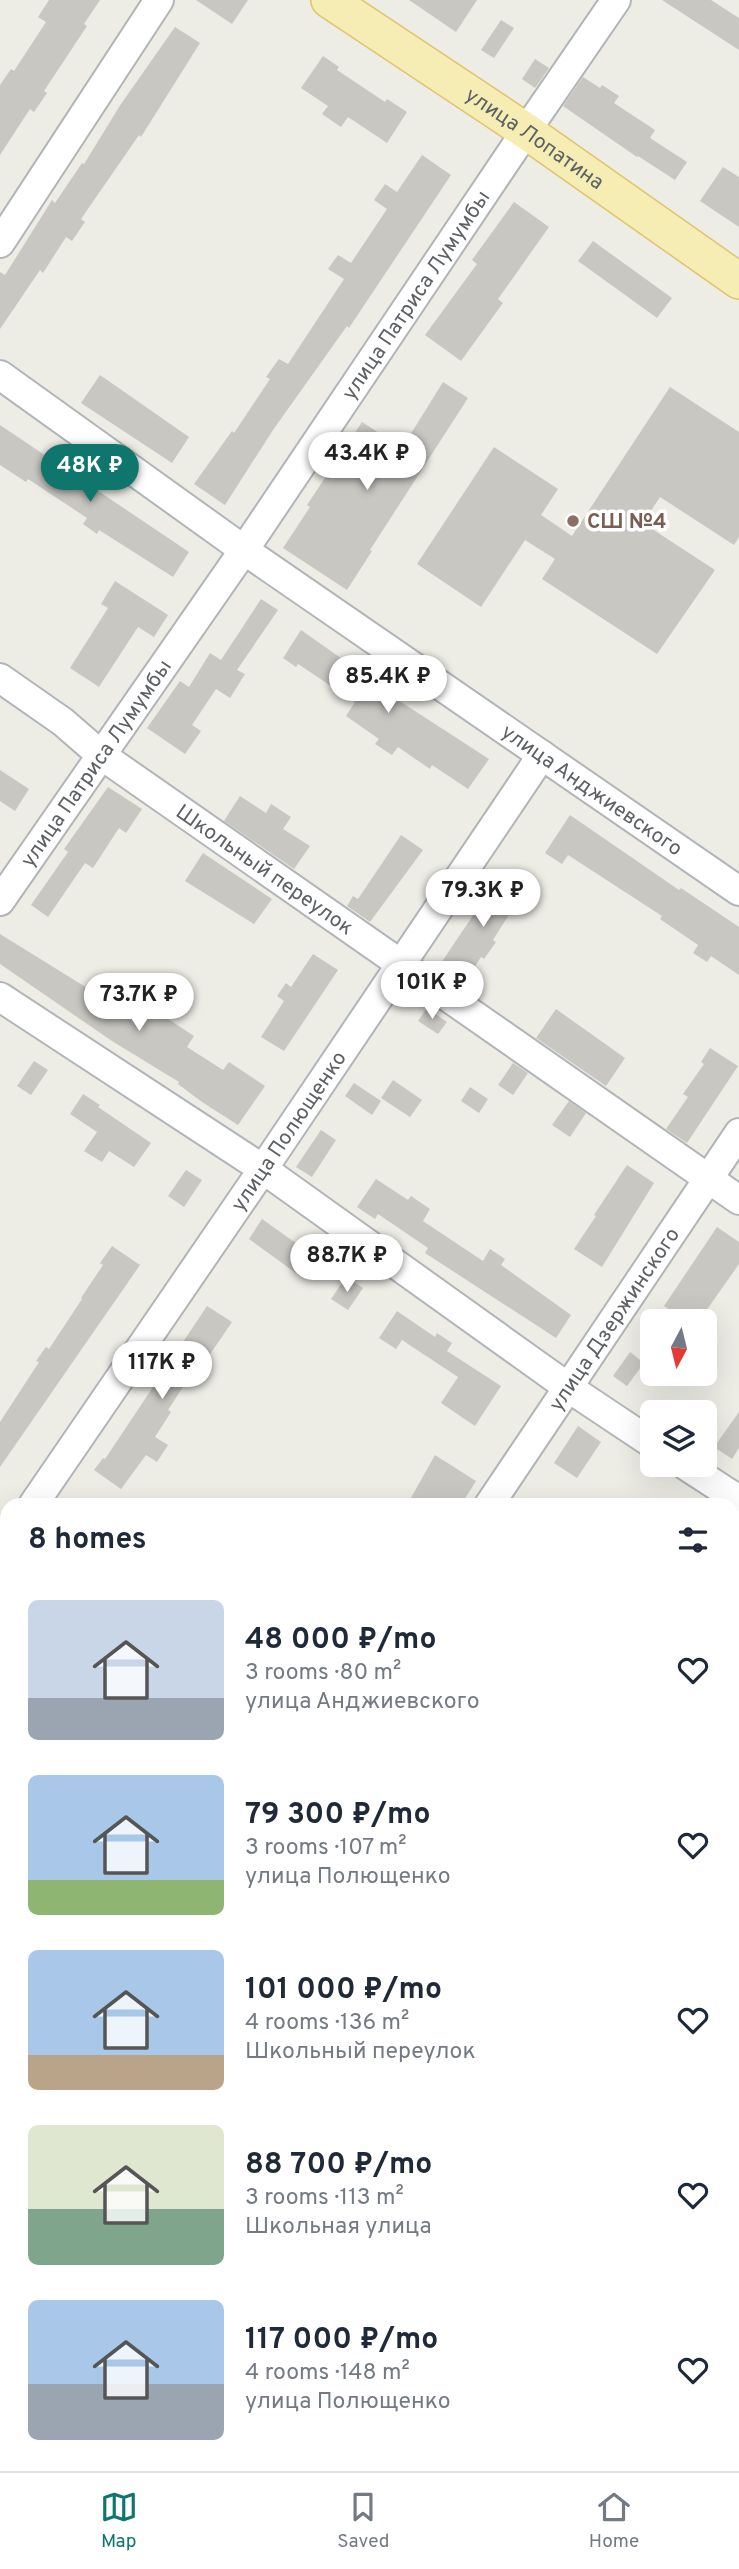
<!DOCTYPE html>
<meta charset="utf-8">
<style>
:root{--surface:#fff;--page:#f6f6f7;--text:#1f2937;--muted:#747a83;--line:#e0e1e3;--accent:#0f766e}
body{margin:0;font-family:Overpass,sans-serif;background:var(--page);color:var(--text);height:100vh;display:flex;flex-direction:column;font-size:26px;white-space:nowrap}
*{box-sizing:border-box;margin:0}
p{font-size:23px;color:var(--muted)}
.icon{flex:none;width:38px;height:38px;fill:none;stroke:currentColor;stroke-width:2;stroke-linecap:round;stroke-linejoin:round}
.map{position:relative;flex:1;overflow:hidden}
.side{position:absolute;left:0px;top:1498px;width:740px;height:973px;display:flex;flex-direction:column;background:var(--surface);border-radius:21px 21px 0 0;box-shadow:0 7px 28px #0002}
.side>*{flex:none}
.needle{width:46px;rotate:187deg}
.tools{position:absolute;left:640px;top:1309px;display:grid;gap:14px}
.tools a{display:grid;place-items:center;width:77px;height:77px;border-radius:10px;background:var(--surface);box-shadow:0 7px 28px #0002;font-size:35px}
.price{position:absolute;translate:-50% -60px;padding:0 16px;border-radius:24px;background:#fff;color:#222;font-size:23px;line-height:46px;filter:drop-shadow(0 2px 4px #0008)}
.price::after{content:'';position:absolute;left:50%;top:42px;width:21px;height:16px;margin-left:-10px;background:inherit;clip-path:polygon(0 0,100% 0,50% 100%)}
.price.selected{background:var(--accent);color:#fff}
ul{padding:0;list-style:none}
li{display:flex;align-items:center;gap:21px;height:175px;padding:0 28px}
li span{display:grid;place-items:center;flex:none;width:196px;height:140px;border-radius:10px;color:#555}
li>.icon{margin-inline-start:auto}
span .icon{width:84px;height:84px;fill:#fffc;stroke-width:1}
li b{font-size:30px}
h2{display:flex;justify-content:space-between;align-items:center;height:84px;padding:0 28px;font-size:30px}
.tabs{display:flex;justify-content:space-around;align-items:center;height:98px;border-top:2px solid var(--line);background:var(--surface);font-size:19px;color:var(--muted)}
.tabs a{display:grid;justify-items:center;gap:4px}
.tabs .selected{color:var(--accent)}
.map>svg:first-child{display:block}
.building{fill:#c9c7c2}
.lines{fill:none;stroke-linecap:round;stroke-linejoin:round}
.minor-casing{stroke:#b2b5b8;stroke-width:32}
.major-casing{stroke:#e0c46c;stroke-width:38}
.minor{stroke:#fff;stroke-width:28}
.major{stroke:#f5edb3;stroke-width:35}
.education-dot{fill:#8d6e63;stroke:#fff;stroke-width:2.5}
.labels{text-anchor:middle;stroke-width:7;stroke-linejoin:round;paint-order:stroke}
.street-label{font-size:21px;fill:#5d6064;stroke:#fff}
.education-label{font-size:21px;font-weight:bold;fill:#785e54;stroke:#fff;text-anchor:start}
</style>
<div class="map">
<svg width="739" height="2471" viewBox="0 0 739 2471">
<rect width="100%" height="100%" fill="#edece5"/>
<path class="building" d="M49,0H100L84,24L87,26L44,91L47,93L34,112L30,109L0,155V85L11,69L14,71L46,22L38,17Z
M196,0H248L232,24Z
M409,0H477L456,32Z
M662,0H711L739,18V50Z
M501,20L514,28L494,58L481,50Z
M175,27L200,43L141,137L139,135L81,219L85,222L72,241L66,237L43,273L40,270L0,329V272L5,275L52,200L55,203L82,163L84,164L121,104Z
M323,56L339,67L337,70L385,102L387,99L407,112L387,143L348,117L341,127L322,114L328,106L301,88Z
M535,59L549,68L535,88L522,79Z
M583,77L600,88L602,85L619,96L614,103L655,130L650,138L687,162L675,180L638,156L637,157L563,106Z
M422,155L451,175L349,328L347,326L273,430L225,505L194,484L232,431L234,433L270,379L266,377L279,359L288,364L344,279L328,269L338,255L351,263L387,209L374,200L385,184L397,192Z
M723,167L739,177V227L700,201Z
M514,202L549,227L498,299L503,303L461,361L425,335L477,264L472,260Z
M593,241L672,298L657,318L578,261Z
M100,375L189,437L172,463L81,403Z
M443,382L468,398L370,550L372,551L347,590L283,548L310,507L307,505L362,422L402,448Z
M670,387L739,432V537L734,545L660,497L643,523L715,570L657,654L542,579L555,559L525,540L481,607L417,564L494,447L558,489L541,515L572,536Z
M0,425L189,552L173,577L99,530L97,534L83,524L87,518L28,479L26,482L0,465Z
M115,581L168,615L154,637L138,627L99,687L70,668L108,608L101,604Z
M261,599L278,610L237,670L245,674L230,698L216,689L192,725L201,731L185,754L147,728L180,681L189,687L210,653L221,660Z
M301,630L385,689L384,691L489,759L468,789L432,765L430,769L398,747L392,755L375,744L379,739L346,716L355,702L298,664L296,667L283,658Z
M0,770L29,789L15,811L0,801Z
M108,787L142,809L126,833L119,828L93,868L85,863L48,917L31,905L68,852L64,849Z
M240,796L266,813L271,804L291,817L283,829L310,846L294,869L224,821Z
M570,815L679,890L681,888L739,927V975L711,956L707,962L693,953L698,945L660,919L662,916L568,855L562,864L545,853Z
M401,835L423,850L370,922L347,906L353,896L358,899Z
M203,853L272,899L254,924L185,881Z
M508,870L529,883L493,940L496,942L484,959L481,957L462,986L437,969L488,893L491,895Z
M0,934L92,991L102,976L160,1012L159,1013L194,1036L187,1047L223,1070L229,1062L265,1086L238,1125L202,1102L178,1084L179,1082L112,1041L0,964Z
M313,954L338,970L284,1051L261,1037L284,1001L277,996L286,983L291,987Z
M427,1008L447,1022L438,1034L418,1021Z
M556,1009L625,1058L606,1086L536,1038Z
M710,1048L738,1066L687,1143L666,1129L688,1097L683,1094L704,1064L701,1062Z
M34,1061L48,1070L31,1095L17,1086Z
M513,1063L528,1073L513,1095L498,1085Z
M393,1080L422,1100L410,1117L381,1098Z
M354,1083L381,1101L372,1115L345,1096Z
M470,1087L488,1099L479,1113L461,1101Z
M83,1094L100,1105L98,1107L151,1143L134,1167L109,1151L102,1162L84,1151L97,1132L70,1114Z
M569,1101L586,1113L570,1137L552,1125Z
M321,1130L336,1140L312,1177L296,1167Z
M627,1165L654,1183L602,1267L574,1249L596,1216L594,1215Z
M186,1170L202,1180L184,1207L168,1196Z
M376,1179L408,1200L411,1196L430,1209L423,1221L483,1261L490,1249L505,1259L501,1265L571,1315L556,1338L425,1253L428,1248L378,1214L375,1219L357,1207Z
M262,1219L314,1256L300,1276L249,1239Z
M717,1227L739,1242V1264L699,1321H686L664,1306Z
M112,1246L140,1265L0,1467V1422L39,1362L36,1361L46,1347L49,1349L82,1299L81,1298L103,1265L100,1263Z
M346,1277L363,1288L348,1310L331,1299Z
M207,1306L232,1322L202,1366L198,1364L168,1410L171,1412L155,1437L168,1445L157,1462L146,1455L121,1489L94,1470L103,1458L105,1459Z
M397,1311L435,1337L437,1333L452,1343L447,1351L501,1386L475,1426L441,1403L458,1377L402,1340L396,1349L379,1338Z
M630,1352L644,1363L627,1386L613,1376Z
M739,1412V1448L732,1459L714,1447Z
M578,1426L601,1442L577,1478L554,1463Z
M435,1455L476,1481L461,1505H407Z"/>
<g class="lines">
<g class="minor-casing">
<g id="minor">
<path d="M0,243L159,0"/>
<path id="s1" d="M0,375L244,550L739,891"/>
<path id="s2" d="M0,678L63,722L101,755L739,1200"/>
<path id="s3" d="M0,901L244,550L526,131L616,0"/>
<path d="M0,997L263,1169L569,1388L653,1444"/>
<path d="M685,1465L739,1500"/>
<path id="s4" d="M33,1505L263,1169L542,755"/>
<path id="s5" d="M489,1505L739,1133"/>
<path d="M0,1553L7,1542"/>
<path d="M733,1858L739,1849"/>
<path d="M733,2144L739,2148"/>
<path d="M0,2226L7,2215"/>
<path d="M312,2471L317,2464"/>
</g>
</g>
<g class="major-casing">
<g id="major">
<path id="s6" d="M329,0L526,131L739,281"/>
<path d="M0,2020L7,2025"/>
<path d="M0,2122L7,2127"/>
<path d="M493,2464L502,2471"/>
<path d="M652,2464L662,2471"/>
</g>
</g>
<use href="#minor" class="minor"/>
<use href="#major" class="major"/>
</g>
<circle class="education-dot" cx="573" cy="521" r="7"/>
<g class="labels">
<g class="street-label">
<text dy="7" stroke="none"><textPath href="#s6" startOffset="248">улица Лопатина</textPath></text>
<text dy="7" stroke="none"><textPath href="#s3" startOffset="735">улица Патриса Лумумбы</textPath></text>
<text dy="7" stroke="none"><textPath href="#s3" startOffset="168">улица Патриса Лумумбы</textPath></text>
<text dy="7" stroke="none"><textPath href="#s1" startOffset="723">улица Анджиевского</textPath></text>
<text dy="7" stroke="none"><textPath href="#s2" startOffset="327">Школьный переулок</textPath></text>
<text dy="7" stroke="none"><textPath href="#s4" startOffset="453">улица Полющенко</textPath></text>
<text dy="7" stroke="none"><textPath href="#s5" startOffset="224">улица Дзержинского</textPath></text>
</g>
<g class="education-label">
<text x="587" y="528">СШ №4</text>
</g>
</g>
</svg>
<div class="tools">
<a><svg class="needle" viewBox="-14 -14 28 28"><path d="M0-13l5 13h-10z" fill="#e53935"/><path d="M0 13l5-13h-10z" fill="#747a83"/></svg></a>
<a><svg class="icon" aria-label="layers" viewBox="0 0 24 24"><path d="M12 4l9 5-9 5-9-5zM3 14l9 5 9-5"/></svg></a>
</div>
<b class="price" style="left:367px;top:492px">43.4K ₽</b>
<b class="price selected" style="left:90px;top:504px">48K ₽</b>
<b class="price" style="left:388px;top:715px">85.4K ₽</b>
<b class="price" style="left:483px;top:929px">79.3K ₽</b>
<b class="price" style="left:432px;top:1021px">101K ₽</b>
<b class="price" style="left:139px;top:1033px">73.7K ₽</b>
<b class="price" style="left:347px;top:1294px">88.7K ₽</b>
<b class="price" style="left:162px;top:1401px">117K ₽</b>
<section class="side">
<h2>8 homes<svg class="icon" aria-label="filters" viewBox="0 0 24 24"><path d="M4 7h16M4 17h16"/><circle cx="9" cy="7" r="2"/><circle cx="15" cy="17" r="2"/></svg></h2>
<ul>
<li><span style="background:linear-gradient(#c9d6e8 70%,#9aa5b1 0)"><svg class="icon" aria-label="home" viewBox="0 0 24 24"><path d="M3 11l9-7 9 7M6 9v11h12V9"/></svg></span><div><b>48 000 ₽/mo</b><p>3 rooms · 80 m²</p><p>улица Анджиевского</p></div><svg class="icon" aria-label="heart" viewBox="0 0 24 24"><path d="M12 20l-8-8c-3-5 5-10 8-4 3-6 11-1 8 4z"/></svg></li>
<li><span style="background:linear-gradient(#a9c7e8 75%,#8fb573 0)"><svg class="icon" aria-label="home" viewBox="0 0 24 24"><path d="M3 11l9-7 9 7M6 9v11h12V9"/></svg></span><div><b>79 300 ₽/mo</b><p>3 rooms · 107 m²</p><p>улица Полющенко</p></div><svg class="icon" aria-label="heart" viewBox="0 0 24 24"><path d="M12 20l-8-8c-3-5 5-10 8-4 3-6 11-1 8 4z"/></svg></li>
<li><span style="background:linear-gradient(#a9c7e8 75%,#b9a48a 0)"><svg class="icon" aria-label="home" viewBox="0 0 24 24"><path d="M3 11l9-7 9 7M6 9v11h12V9"/></svg></span><div><b>101 000 ₽/mo</b><p>4 rooms · 136 m²</p><p>Школьный переулок</p></div><svg class="icon" aria-label="heart" viewBox="0 0 24 24"><path d="M12 20l-8-8c-3-5 5-10 8-4 3-6 11-1 8 4z"/></svg></li>
<li><span style="background:linear-gradient(#dfe7d0 60%,#7fa58c 0)"><svg class="icon" aria-label="home" viewBox="0 0 24 24"><path d="M3 11l9-7 9 7M6 9v11h12V9"/></svg></span><div><b>88 700 ₽/mo</b><p>3 rooms · 113 m²</p><p>Школьная улица</p></div><svg class="icon" aria-label="heart" viewBox="0 0 24 24"><path d="M12 20l-8-8c-3-5 5-10 8-4 3-6 11-1 8 4z"/></svg></li>
<li><span style="background:linear-gradient(#a9c7e8 60%,#9aa5b1 0)"><svg class="icon" aria-label="home" viewBox="0 0 24 24"><path d="M3 11l9-7 9 7M6 9v11h12V9"/></svg></span><div><b>117 000 ₽/mo</b><p>4 rooms · 148 m²</p><p>улица Полющенко</p></div><svg class="icon" aria-label="heart" viewBox="0 0 24 24"><path d="M12 20l-8-8c-3-5 5-10 8-4 3-6 11-1 8 4z"/></svg></li>
</ul>
</section>
</div>
<nav class="tabs">
<a class="selected"><svg class="icon" aria-label="map" viewBox="0 0 24 24"><path d="M3 6l6-2 6 2 6-2v14l-6 2-6-2-6 2zM9 4v14M15 6v14"/></svg>Map</a>
<a><svg class="icon" aria-label="saved" viewBox="0 0 24 24"><path d="M7 4h10v16l-5-4-5 4z"/></svg>Saved</a>
<a><svg class="icon" aria-label="home" viewBox="0 0 24 24"><path d="M3 11l9-7 9 7M6 9v11h12V9"/></svg>Home</a>
</nav>
